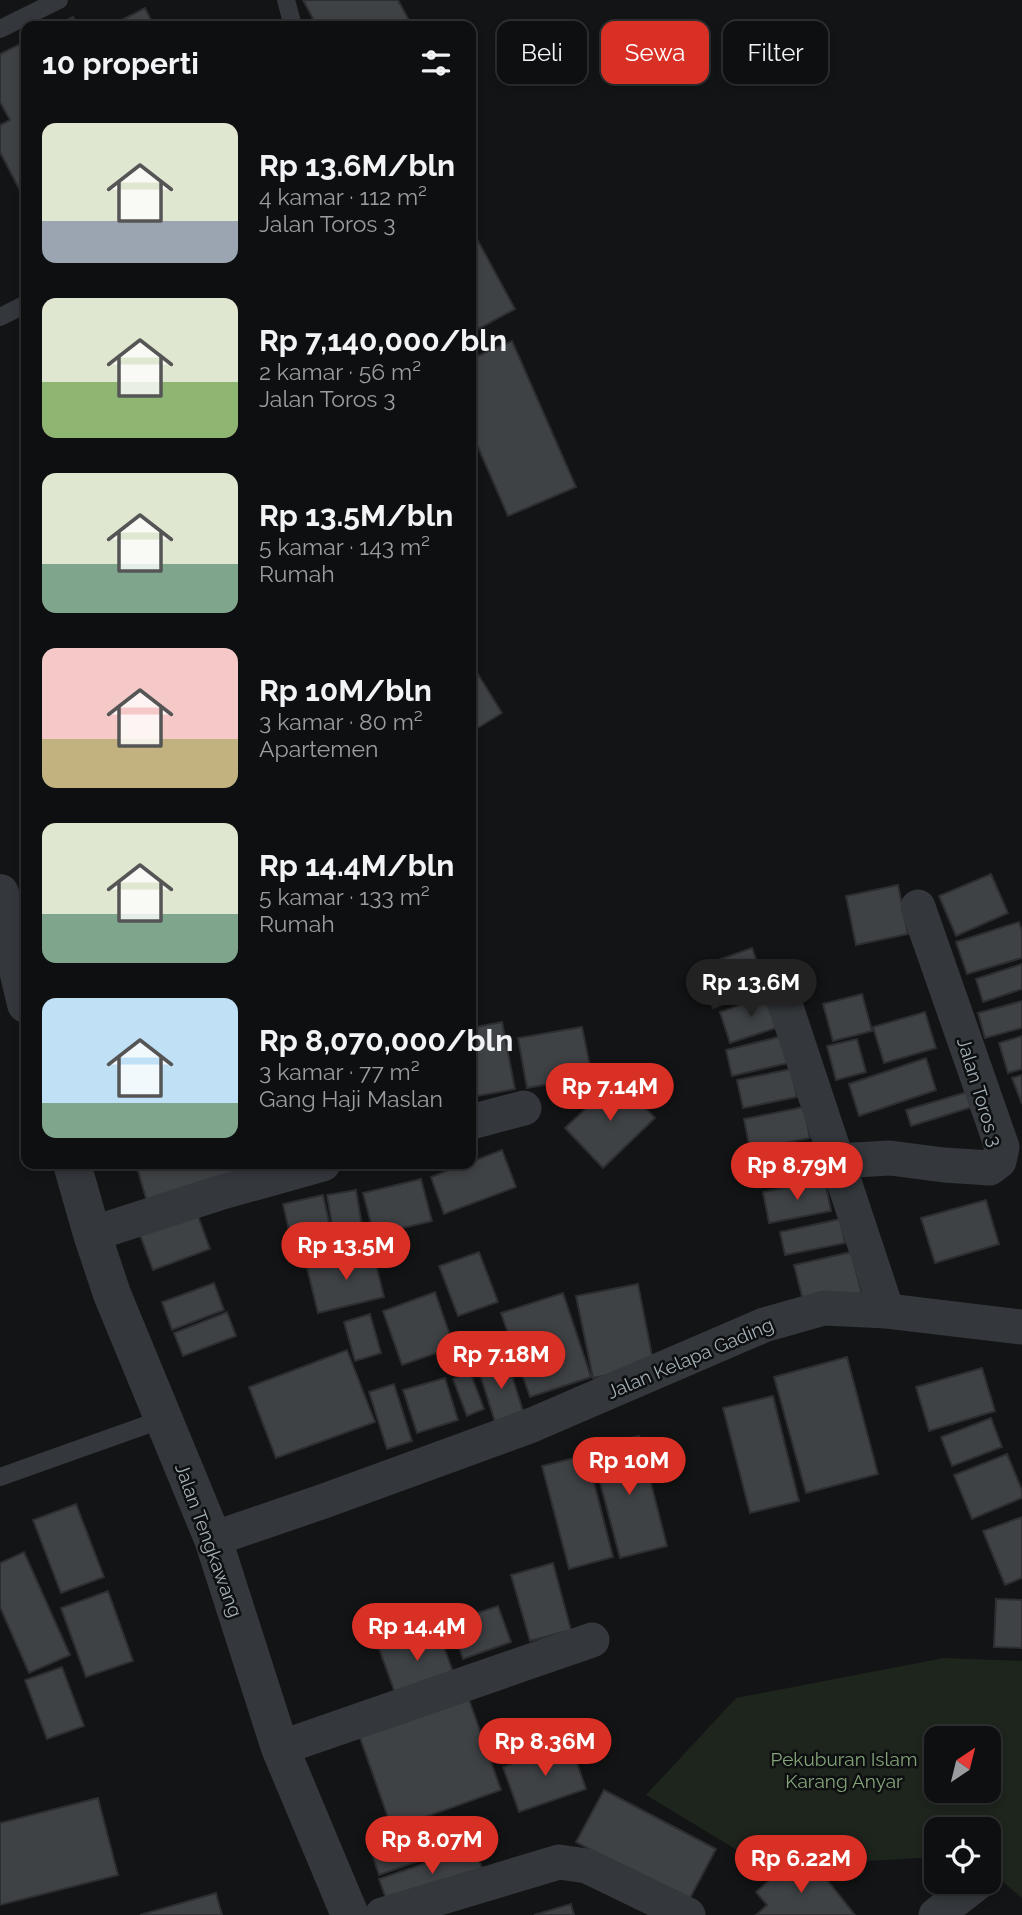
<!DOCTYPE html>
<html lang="id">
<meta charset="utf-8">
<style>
:root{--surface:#0e0f10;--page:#171819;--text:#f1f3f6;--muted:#9b9c9f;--line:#2e2f30;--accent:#d93025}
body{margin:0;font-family:Raleway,sans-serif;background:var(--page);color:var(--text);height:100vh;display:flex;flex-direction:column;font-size:26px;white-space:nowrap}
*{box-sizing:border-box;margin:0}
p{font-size:23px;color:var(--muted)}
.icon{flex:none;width:38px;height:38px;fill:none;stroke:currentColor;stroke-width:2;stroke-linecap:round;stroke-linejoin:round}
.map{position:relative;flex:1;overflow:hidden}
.details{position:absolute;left:21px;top:21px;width:455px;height:1148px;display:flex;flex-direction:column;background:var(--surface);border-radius:14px;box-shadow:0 4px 10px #0003,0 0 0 2px var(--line)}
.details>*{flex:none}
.hud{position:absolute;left:497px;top:21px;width:420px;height:63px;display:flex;gap:14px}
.needle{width:46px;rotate:35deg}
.buttons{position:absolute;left:924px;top:1726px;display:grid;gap:14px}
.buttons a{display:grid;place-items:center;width:77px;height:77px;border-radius:14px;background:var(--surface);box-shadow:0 4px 10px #0003,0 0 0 2px var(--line);font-size:35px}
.price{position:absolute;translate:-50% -60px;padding:0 16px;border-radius:24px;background:var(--accent);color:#fff;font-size:23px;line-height:46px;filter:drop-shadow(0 2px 4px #0008)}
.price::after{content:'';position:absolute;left:50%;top:42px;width:21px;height:16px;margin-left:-10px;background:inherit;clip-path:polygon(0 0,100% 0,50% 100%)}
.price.active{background:#222;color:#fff}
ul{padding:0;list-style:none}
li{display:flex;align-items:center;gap:21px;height:175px;padding:0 21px}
li span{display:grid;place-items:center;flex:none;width:196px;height:140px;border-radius:14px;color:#555}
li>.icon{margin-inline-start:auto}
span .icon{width:84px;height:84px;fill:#fffc;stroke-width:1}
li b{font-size:30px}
h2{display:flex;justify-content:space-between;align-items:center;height:84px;padding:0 21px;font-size:30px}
.pill{padding:0 24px;border-radius:14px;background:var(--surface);box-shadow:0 4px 10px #0003,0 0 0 2px var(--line);font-size:24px;line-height:63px}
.pill.active{background:var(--accent);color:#fff}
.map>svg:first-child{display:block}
.green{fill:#1e251d;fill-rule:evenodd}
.building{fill:#3f4245;stroke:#2d2e31;stroke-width:2}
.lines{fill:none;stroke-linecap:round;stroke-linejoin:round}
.service{stroke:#34373b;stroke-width:18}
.minor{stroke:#34373b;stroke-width:35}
.tertiary{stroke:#34373b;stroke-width:38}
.labels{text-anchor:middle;stroke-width:5;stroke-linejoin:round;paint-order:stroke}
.street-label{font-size:19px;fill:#a3b0b7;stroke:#0e0f10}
.park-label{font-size:19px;fill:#84a479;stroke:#0e0f10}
</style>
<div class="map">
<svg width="1022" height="1915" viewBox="0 0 1022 1915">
<rect width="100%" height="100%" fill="#131415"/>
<path class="green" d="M944,1658L1022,1661V1898L989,1870V1829H936V1857L765,1867L646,1795L736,1698ZM936,1738H989V1790H936Z"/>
<path class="building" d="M303,0H398L412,26H317Z
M145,8L154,26H110Z
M73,17L78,26H54Z
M26,41V202L0,152V125L10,120L0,102V54Z
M471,228L515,309L471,333Z
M512,341L576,487L508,516L471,431V359Z
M471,663L502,713L471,732Z
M991,874L1008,913L956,936L939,896Z
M898,885L908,934L856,945L846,896Z
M1019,922L1022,931V958L967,974L956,942Z
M752,948L767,989L713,1008L698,967Z
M1022,964V989L983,1002L976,979Z
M771,994L782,1026L730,1043L720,1012Z
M862,994L872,1031L833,1041L823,1004Z
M1022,1001V1028L985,1038L978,1013Z
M925,1012L936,1048L884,1063L873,1027Z
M502,1022L515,1089L471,1097V1028Z
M582,1027L592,1076L527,1088L518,1038Z
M791,1034L797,1061L732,1076L726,1050Z
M1022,1036V1069L1008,1073L999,1043Z
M857,1039L866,1072L836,1080L827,1046Z
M926,1058L936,1090L859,1116L849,1084Z
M791,1069L797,1097L743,1108L737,1080Z
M1022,1075V1104L1012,1078Z
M618,1078L655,1118L603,1168L565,1128Z
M967,1092L972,1107L911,1126L906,1110Z
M804,1107L810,1138L750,1150L744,1119Z
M803,1146L809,1177L771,1184L765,1153Z
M502,1150L516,1187L444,1214L431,1177L465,1164H471V1162Z
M136,1164H266L147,1202Z
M421,1179L432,1221L374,1235L363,1193Z
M825,1180L831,1211L769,1223L763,1192Z
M356,1190L366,1250L337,1254L327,1195Z
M323,1195L336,1254L296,1262L283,1204Z
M986,1200L999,1244L935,1263L921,1218Z
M197,1213L210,1249L153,1270L140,1235Z
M840,1219L845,1243L785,1255L780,1232Z
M373,1252L384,1297L318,1313L307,1268Z
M479,1252L498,1302L458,1316L439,1266Z
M851,1252L862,1294L805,1308L794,1265Z
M214,1283L224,1310L172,1330L162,1302Z
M638,1284L654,1366L593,1378L576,1296Z
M435,1292L454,1347L402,1365L383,1311Z
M563,1293L591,1377L530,1397L501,1313Z
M227,1312L236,1336L183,1356L174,1333Z
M370,1314L381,1353L355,1361L344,1322Z
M347,1350L375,1422L276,1458L249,1387Z
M847,1357L878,1474L806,1493L774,1377Z
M507,1360L524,1414L495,1422L478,1368Z
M982,1368L995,1411L929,1431L916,1387Z
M470,1372L484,1409L467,1416L453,1379Z
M445,1378L458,1420L417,1433L403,1390Z
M394,1384L412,1441L387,1449L369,1392Z
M773,1396L799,1501L750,1513L723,1408Z
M991,1418L1002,1447L952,1466L941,1437Z
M639,1436L667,1546L620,1558L591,1448Z
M1007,1454L1022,1490V1498L972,1519L954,1475Z
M587,1455L613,1557L569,1569L542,1466Z
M76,1504L104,1577L61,1593L33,1520Z
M1022,1517V1578L1005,1585L983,1531Z
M24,1552L70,1655L29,1673L0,1607V1563Z
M553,1563L571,1630L530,1641L511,1575Z
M108,1591L133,1661L86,1677L61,1608Z
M996,1599L1022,1600V1648L994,1647Z
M498,1606L511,1642L463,1659L451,1622Z
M435,1622L457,1683L399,1704L377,1643Z
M62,1667L84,1726L47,1739L25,1680Z
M467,1694L501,1790L392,1829L358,1732Z
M570,1743L586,1789L519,1812L503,1767Z
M604,1790L716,1849L688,1902L576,1842Z
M98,1798L118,1875L0,1905V1823Z
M445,1818L457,1848L379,1875L369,1845Z
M474,1846L484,1874L389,1907L379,1879Z
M787,1864L801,1879L816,1866L855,1915H756L767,1905L756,1892Z
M216,1893L222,1915H140Z
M571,1904L574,1915H534Z"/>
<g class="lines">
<path class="service" d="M286,0L293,26
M0,29L59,0
M0,317L26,304
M0,1477L163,1419"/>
<path class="minor" d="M779,986L887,1311
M471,1122L524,1108
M837,1161L890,1158L944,1165L990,1168L999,1161L1002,1147L918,907
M92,1234L219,1193L323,1164
M213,1539L324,1501L532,1425L764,1325L824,1308L887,1311L1022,1327
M280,1748L592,1640
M382,1915L559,1862L587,1866L688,1915
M936,1915L980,1881"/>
<path class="tertiary" d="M0,893L26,1004
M72,1164L92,1234L112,1294L213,1539L280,1748L350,1915"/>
</g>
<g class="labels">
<g class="street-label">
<text transform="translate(980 1092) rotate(73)" y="7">Jalan Toros 3</text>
<text transform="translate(690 1358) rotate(-23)" y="7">Jalan Kelapa Gading</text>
<text transform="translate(209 1540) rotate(70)" y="7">Jalan Tengkawang</text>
</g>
<g class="park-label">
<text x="844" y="1766">Pekuburan Islam<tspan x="844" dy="22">Karang Anyar</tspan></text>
</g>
</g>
</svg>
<div class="buttons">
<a><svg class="needle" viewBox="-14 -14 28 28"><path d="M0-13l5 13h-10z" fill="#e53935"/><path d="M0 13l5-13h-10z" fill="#9b9c9f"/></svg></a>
<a><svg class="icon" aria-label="locate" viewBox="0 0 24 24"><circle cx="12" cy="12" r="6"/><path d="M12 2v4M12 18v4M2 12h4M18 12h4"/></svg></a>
</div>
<b class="price active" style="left:751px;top:1019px">Rp 13.6M</b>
<b class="price" style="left:610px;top:1123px">Rp 7.14M</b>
<b class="price" style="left:797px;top:1202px">Rp 8.79M</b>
<b class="price" style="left:346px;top:1282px">Rp 13.5M</b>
<b class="price" style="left:501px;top:1391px">Rp 7.18M</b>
<b class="price" style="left:629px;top:1497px">Rp 10M</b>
<b class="price" style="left:417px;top:1663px">Rp 14.4M</b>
<b class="price" style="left:545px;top:1778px">Rp 8.36M</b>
<b class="price" style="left:432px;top:1876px">Rp 8.07M</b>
<b class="price" style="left:801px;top:1895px">Rp 6.22M</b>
<div class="hud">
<a class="pill">Beli</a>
<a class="pill active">Sewa</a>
<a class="pill">Filter</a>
</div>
<section class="details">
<h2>10 properti<svg class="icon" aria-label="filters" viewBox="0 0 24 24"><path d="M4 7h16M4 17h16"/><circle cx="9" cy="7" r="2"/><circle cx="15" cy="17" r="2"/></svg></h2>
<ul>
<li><span style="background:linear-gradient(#dfe7d0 70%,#9aa5b1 0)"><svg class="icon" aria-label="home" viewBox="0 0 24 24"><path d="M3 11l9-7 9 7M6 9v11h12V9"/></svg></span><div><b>Rp 13.6M/bln</b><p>4 kamar · 112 m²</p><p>Jalan Toros 3</p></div></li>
<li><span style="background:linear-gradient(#dfe7d0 60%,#8fb573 0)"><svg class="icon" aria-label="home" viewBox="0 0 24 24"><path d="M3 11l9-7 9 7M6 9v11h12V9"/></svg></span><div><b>Rp 7,140,000/bln</b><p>2 kamar · 56 m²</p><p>Jalan Toros 3</p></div></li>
<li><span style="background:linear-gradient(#dfe7d0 65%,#7fa58c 0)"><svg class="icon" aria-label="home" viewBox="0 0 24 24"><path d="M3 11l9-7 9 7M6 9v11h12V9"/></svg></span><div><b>Rp 13.5M/bln</b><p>5 kamar · 143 m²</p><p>Rumah</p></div></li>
<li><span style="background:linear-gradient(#f6c9c9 65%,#c2b280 0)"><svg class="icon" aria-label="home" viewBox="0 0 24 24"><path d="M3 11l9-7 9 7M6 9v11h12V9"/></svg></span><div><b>Rp 10M/bln</b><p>3 kamar · 80 m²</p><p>Apartemen</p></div></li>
<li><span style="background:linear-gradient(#dfe7d0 65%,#7fa58c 0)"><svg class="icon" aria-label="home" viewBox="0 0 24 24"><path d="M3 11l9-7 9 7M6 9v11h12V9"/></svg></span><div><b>Rp 14.4M/bln</b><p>5 kamar · 133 m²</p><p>Rumah</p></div></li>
<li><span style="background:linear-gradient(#bfe0f5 75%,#7fa58c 0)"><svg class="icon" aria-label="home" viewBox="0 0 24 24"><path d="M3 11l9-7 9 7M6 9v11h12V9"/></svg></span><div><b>Rp 8,070,000/bln</b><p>3 kamar · 77 m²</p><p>Gang Haji Maslan</p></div></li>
</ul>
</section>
</div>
